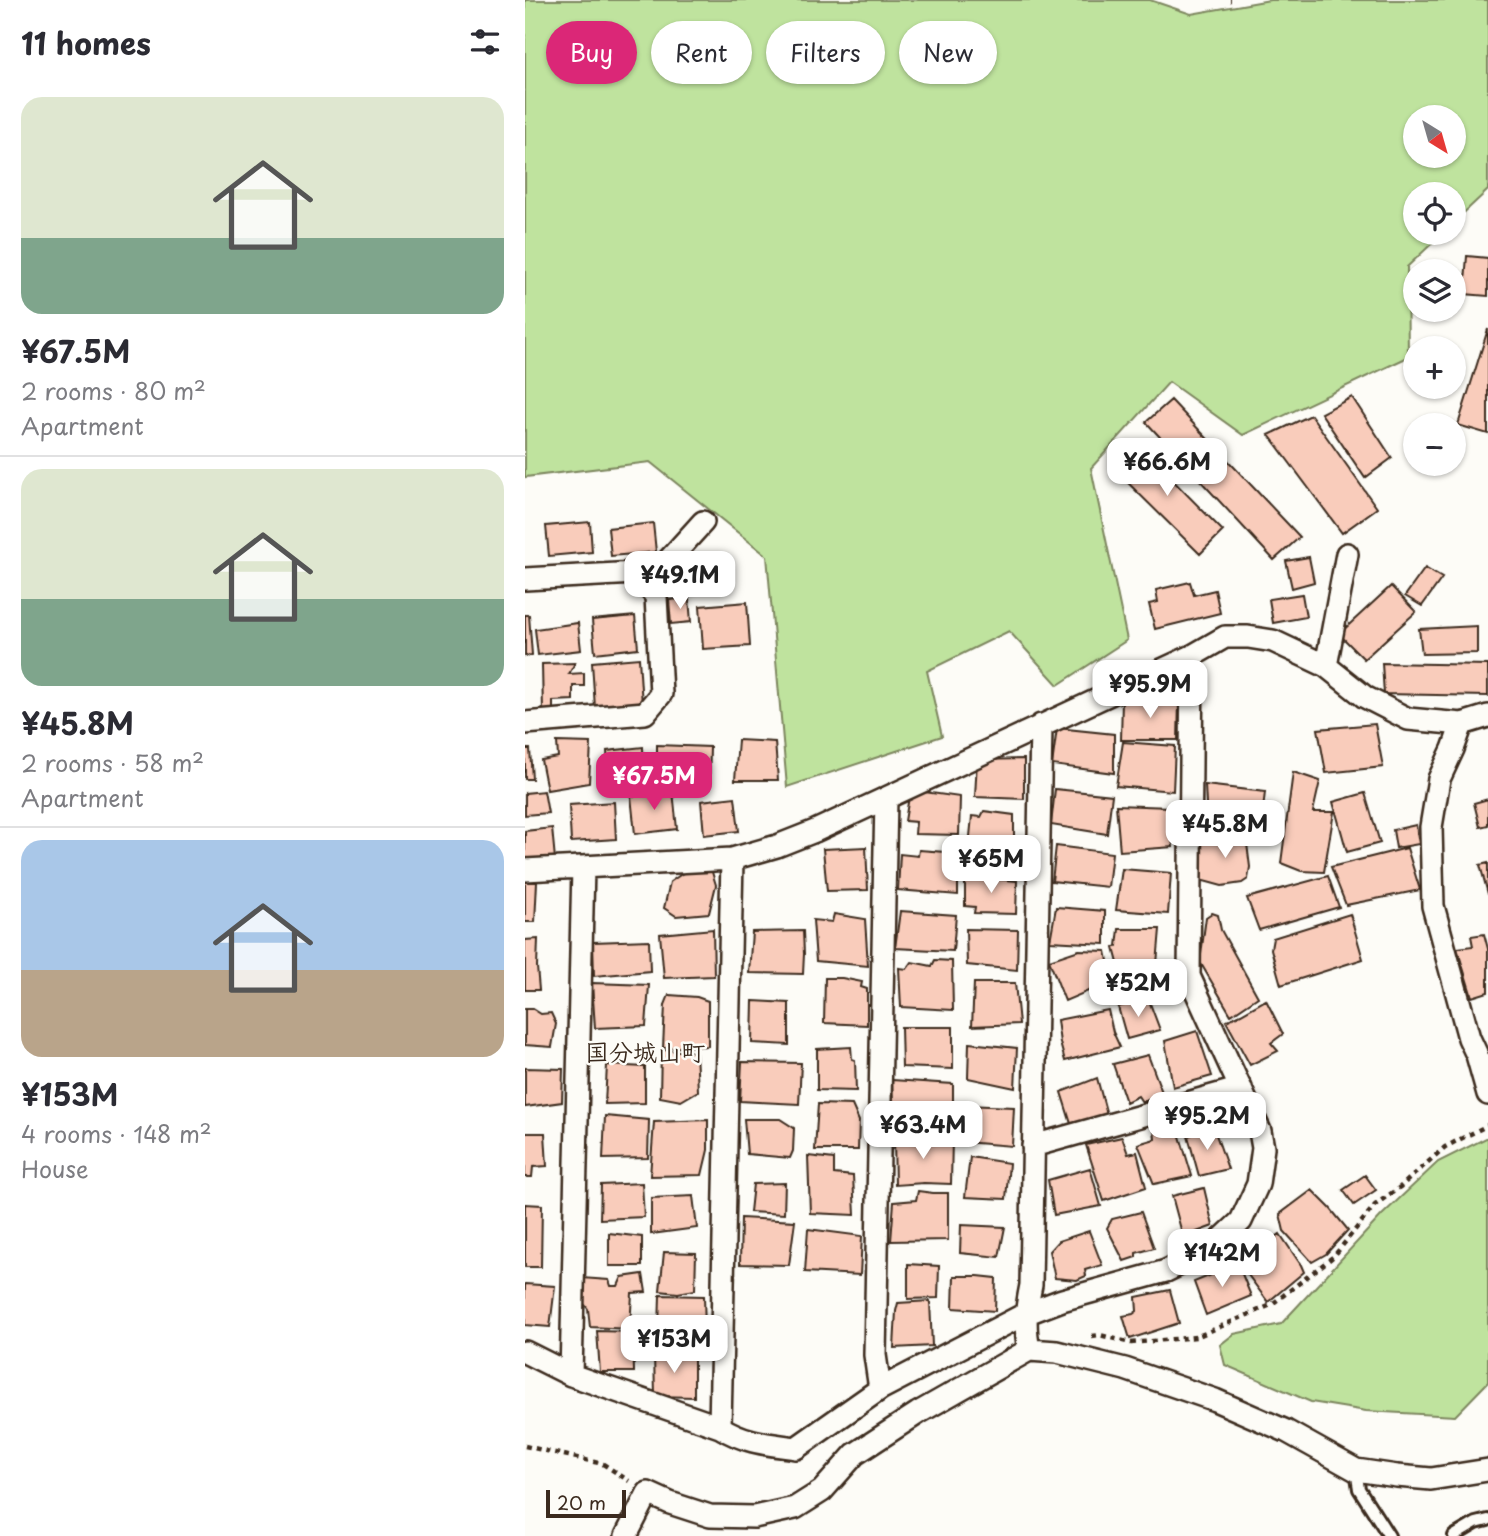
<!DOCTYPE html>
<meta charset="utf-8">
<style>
:root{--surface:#fff;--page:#f7f7f7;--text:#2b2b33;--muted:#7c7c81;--line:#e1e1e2;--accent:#db2777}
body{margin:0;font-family:"Playpen Sans","Klee One",sans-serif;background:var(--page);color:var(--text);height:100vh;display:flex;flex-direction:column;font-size:26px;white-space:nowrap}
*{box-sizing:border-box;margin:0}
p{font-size:23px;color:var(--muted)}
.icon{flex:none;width:38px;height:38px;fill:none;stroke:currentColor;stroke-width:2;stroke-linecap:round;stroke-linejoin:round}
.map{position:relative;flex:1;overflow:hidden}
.panel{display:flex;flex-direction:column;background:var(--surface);width:525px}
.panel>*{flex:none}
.banner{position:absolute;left:21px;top:21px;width:665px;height:63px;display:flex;gap:14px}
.needle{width:46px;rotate:143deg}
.tools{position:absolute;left:878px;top:105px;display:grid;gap:14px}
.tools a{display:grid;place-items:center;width:63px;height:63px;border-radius:50%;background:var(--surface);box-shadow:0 2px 5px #0004;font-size:35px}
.scale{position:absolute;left:21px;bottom:18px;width:80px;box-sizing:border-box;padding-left:7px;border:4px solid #3b2a1e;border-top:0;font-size:19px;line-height:24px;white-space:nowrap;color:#3b2a1e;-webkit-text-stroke:5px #fdfcf7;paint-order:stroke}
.price{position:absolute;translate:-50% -60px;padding:0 16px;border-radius:14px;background:#fff;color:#222;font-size:23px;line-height:46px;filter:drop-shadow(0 2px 4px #0008)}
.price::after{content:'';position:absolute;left:50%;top:42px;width:21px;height:16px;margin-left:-10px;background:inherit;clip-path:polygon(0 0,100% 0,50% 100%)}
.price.on{background:var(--accent);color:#fff}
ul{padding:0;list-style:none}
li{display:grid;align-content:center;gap:14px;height:371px;padding:0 21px}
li+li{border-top:2px solid var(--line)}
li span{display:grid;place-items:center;height:217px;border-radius:21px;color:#555}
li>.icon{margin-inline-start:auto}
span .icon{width:126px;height:126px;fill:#fffc;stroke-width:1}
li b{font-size:30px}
h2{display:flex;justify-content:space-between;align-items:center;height:84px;padding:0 21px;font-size:30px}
.chip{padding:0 24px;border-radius:32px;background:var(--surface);box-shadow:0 2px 5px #0004;font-size:24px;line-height:63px}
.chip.on{background:var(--accent);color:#fff}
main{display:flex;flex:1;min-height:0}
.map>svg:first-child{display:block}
.green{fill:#bfe39e;stroke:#7d865e;stroke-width:2;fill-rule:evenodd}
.building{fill:#f9ccbb;stroke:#3b2a1e;stroke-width:2}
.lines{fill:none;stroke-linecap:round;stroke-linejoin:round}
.service-casing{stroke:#3b2a1e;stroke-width:16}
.minor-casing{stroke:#3b2a1e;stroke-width:26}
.path{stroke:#3b2a1e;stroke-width:4.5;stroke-dasharray:5 5;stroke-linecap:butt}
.service{stroke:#fdfcf7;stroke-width:10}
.minor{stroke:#fdfcf7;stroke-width:21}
.labels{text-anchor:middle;stroke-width:5;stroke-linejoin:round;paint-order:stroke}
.quarter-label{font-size:24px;font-weight:bold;fill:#3b2a1e;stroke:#fdfcf7}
</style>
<main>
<section class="panel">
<h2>11 homes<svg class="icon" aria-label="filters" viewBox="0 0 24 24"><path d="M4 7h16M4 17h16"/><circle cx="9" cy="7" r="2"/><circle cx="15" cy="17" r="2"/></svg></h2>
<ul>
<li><span style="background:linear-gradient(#dfe7d0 65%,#7fa58c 0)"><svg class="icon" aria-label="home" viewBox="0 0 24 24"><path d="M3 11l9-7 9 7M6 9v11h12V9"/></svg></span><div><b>¥67.5M</b><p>2 rooms · 80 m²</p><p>Apartment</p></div></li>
<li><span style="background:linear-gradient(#dfe7d0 60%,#7fa58c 0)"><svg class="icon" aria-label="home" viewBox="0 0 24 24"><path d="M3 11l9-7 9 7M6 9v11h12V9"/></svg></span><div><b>¥45.8M</b><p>2 rooms · 58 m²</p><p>Apartment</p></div></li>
<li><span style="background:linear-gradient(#a9c7e8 60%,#b9a48a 0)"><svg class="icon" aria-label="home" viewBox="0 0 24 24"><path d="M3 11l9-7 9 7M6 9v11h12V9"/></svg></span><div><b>¥153M</b><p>4 rooms · 148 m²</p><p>House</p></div></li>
</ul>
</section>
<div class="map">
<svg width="963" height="1536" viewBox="0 0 963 1536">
<rect width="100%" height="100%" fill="#fdfcf7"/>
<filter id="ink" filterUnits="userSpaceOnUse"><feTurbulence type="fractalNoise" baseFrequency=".0143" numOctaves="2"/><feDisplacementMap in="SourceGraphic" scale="14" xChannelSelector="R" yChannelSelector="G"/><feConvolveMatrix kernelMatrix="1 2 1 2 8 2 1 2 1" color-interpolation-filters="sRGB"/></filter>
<g filter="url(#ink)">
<path class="green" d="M0,0H625L666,14L745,0H963V190L929,222V194H891V233H918L882,267L883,357L718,435L644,382L566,468L602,640L533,685L484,631L402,671L417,736L262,787L242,556L125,462L0,477ZM891,117H929V156H891Z
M963,1137V1382L930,1416L841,1411L786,1402L700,1365L695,1345L709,1334L756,1324L857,1215L913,1162Z"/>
<path class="building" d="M942,256L963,258V296L939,294Z
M963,329V434L933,425Z
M827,397L867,458L840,478L796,413Z
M646,400L775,537L749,560L621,422Z
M786,415L852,508L817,533L744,435Z
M611,443L698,531L675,554L586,466Z
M65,522L67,552L24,556L21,526Z
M128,523L131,552L86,556L83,528Z
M784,557L789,582L767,588L761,561Z
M900,568L917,578L897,606L880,596Z
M665,582L669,595L690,590L695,613L630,629L624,604L633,602L631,590Z
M866,586L891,612L839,659L814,634Z
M777,594L781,617L748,623L744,599Z
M164,598L166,622L146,624L144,600Z
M222,602L225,646L178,649L175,606Z
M0,615H4L7,655L0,656Z
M110,616L113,648L70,653L67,620Z
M53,623L56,650L13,655L10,629Z
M952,626V653L897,654L894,629Z
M114,658L117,705L70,708L67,662Z
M50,663L44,674L59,673V686H48V700L28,701V712H18L17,664Z
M857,663L963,665V696L859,694Z
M597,700L654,701L653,740H596Z
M850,724L858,767L801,773L793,729Z
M532,728L589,734V773L527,765Z
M213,740L250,742L253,780H210Z
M32,742L66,743L64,783L22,790L16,760L33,757Z
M598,742L650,746L648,791L591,786Z
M132,745L185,747L184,788L132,789Z
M118,747L119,776L84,779L82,751Z
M0,749H5L7,779H0Z
M499,759V799L450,797L452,760Z
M768,772L795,781L788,812H809L799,872L776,871L756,863Z
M680,785L740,792L736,828L682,824Z
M530,789L587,795L582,834L526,825Z
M385,790L435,797L434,835L390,834L391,822L380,821Z
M19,791L23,813L0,815V793Z
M148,791L152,829L110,834L106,796Z
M840,793L855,843L822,852L808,802Z
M210,797L214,831L179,835L176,801Z
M963,799V825L955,827L949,803Z
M89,802L91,839L46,842L44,805Z
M591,805L645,807L648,847L595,851Z
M459,811L489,815V859L443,857L447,816L456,817Z
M891,825L894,844L871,848L868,830Z
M27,828L30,859L0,862V831Z
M677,836H721L725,867L723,879L717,883L697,886L675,880Z
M531,846L587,853L583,887L527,881Z
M341,847L343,890L302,891L298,849Z
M882,848L895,890L821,905L806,867Z
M394,850L433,853V895L373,890L375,854L393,856Z
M174,862L187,872L191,885L184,913L151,916L139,908L145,882Z
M963,863V894L955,865Z
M597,869L646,873L643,914L591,910Z
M440,876L492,881L491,914L449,913L450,907L440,906Z
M803,876L814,907L734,930L722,898Z
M0,882H12L10,922H0Z
M531,907L580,911V944L525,941Z
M375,911L431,915L428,951L370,948Z
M687,913L693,915L696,930L733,997L706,1015L675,962L681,917Z
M309,914L340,919L343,966L291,961L288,920L307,922Z
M825,914L838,959L756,985L746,949L748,938Z
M188,929L189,976L139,978L135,934Z
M441,929L493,930L492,970L442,965Z
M594,929H635L632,964L597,978L589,948L592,946Z
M278,931L279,954L278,974L224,973L227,932Z
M959,934L963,949V992L947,997L932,948L948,946L946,936Z
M13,939L12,967L14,990H0V940Z
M124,940L125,971L69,976L68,942Z
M554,950L581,951L587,981L540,1001L524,960Z
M410,960L427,961L428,1010L376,1007L374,968L382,969L387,962L407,966Z
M300,978H317L337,982L336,987L342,989V1025L299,1023Z
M67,983L124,985L121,1026L70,1028Z
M449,983H490L494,1024L447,1026Z
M144,995L172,997L183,1001V1046L138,1048L140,1005Z
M623,998L635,1030L602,1039L593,1007Z
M741,1000L758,1034L746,1043L753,1051L725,1065L701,1021L716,1014Z
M228,1001L264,1003V1045L227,1043Z
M0,1009H8L16,1014L26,1013L31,1024L27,1047L0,1045Z
M583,1010L588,1032L595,1047L540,1061L535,1043L532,1020Z
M376,1027H428V1069L377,1067Z
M672,1031L687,1076L648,1087L640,1041Z
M444,1043L492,1048L490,1088L443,1078Z
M326,1047L327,1059L330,1060L331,1091L292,1090V1049Z
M136,1050L171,1052L173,1091L156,1101L135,1097Z
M623,1055L638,1095L617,1102L613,1096L601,1102L588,1064Z
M217,1062L276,1063L274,1104L215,1101Z
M82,1065L120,1067V1103L80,1104Z
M0,1068L38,1069L37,1102L0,1107Z
M572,1078L582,1115L547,1127L536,1092Z
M367,1080L428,1084V1128L369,1123Z
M293,1104L327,1105L334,1121L333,1150H290Z
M439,1105L489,1107L487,1146L439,1142Z
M80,1116L124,1120L123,1158L78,1159Z
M219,1119H255L269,1128L268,1151L265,1158L222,1154Z
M183,1120V1150L177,1175L125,1176L129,1122Z
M651,1123L667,1176L629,1184L613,1144L630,1139L629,1129Z
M688,1126L703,1169L674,1176L663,1136Z
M0,1133H20L22,1166L8,1167L7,1177H0Z
M401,1136L427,1138L426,1184L399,1183L370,1185L369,1139L401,1140Z
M597,1137L603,1154L612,1152L621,1187L579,1201L561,1145Z
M283,1156L309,1159V1174L328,1176L330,1215L285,1213Z
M445,1157L484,1163L481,1199L440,1197Z
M565,1168L576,1206L529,1215L523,1180Z
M840,1175L851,1190L829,1205L818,1190Z
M117,1183L119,1217L75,1219L76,1185Z
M260,1183L259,1214L225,1212L228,1184Z
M679,1188L688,1226L658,1237L647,1196Z
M787,1190L805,1208L823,1230L801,1254L787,1262L759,1231L755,1214Z
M393,1191L408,1193H423V1240L366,1241L369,1202L391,1200Z
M168,1196L172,1228L126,1234V1198Z
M0,1204L17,1205L16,1267H0Z
M616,1212L629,1248L611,1253V1257L599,1261L582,1228L587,1219Z
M216,1218L270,1221L264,1265L215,1264Z
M436,1225L480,1227L474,1257L435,1253Z
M283,1229L337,1236L335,1275L280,1272Z
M564,1231L577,1265L560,1270L561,1276L552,1280L530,1278L524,1251L533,1241Z
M84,1233L117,1237V1266H84Z
M755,1234L776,1265L779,1272L743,1302L720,1271L722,1258Z
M139,1252L171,1253L170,1290L153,1293L135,1291Z
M383,1264L414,1266L413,1298L383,1299Z
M713,1264L726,1296L681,1315L669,1282Z
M118,1274L121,1292L107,1293L105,1329L65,1327L63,1309L58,1302L57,1278L84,1280L86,1286H93L97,1277Z
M429,1276H453L471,1278L470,1311L428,1308Z
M0,1284L30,1286L25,1327L0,1325Z
M645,1290L654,1323L605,1339L598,1316L608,1314L612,1311L611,1297Z
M135,1295L179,1296L180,1330H134Z
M405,1301L407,1346L369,1348L371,1311L373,1303Z
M72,1331L108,1332L109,1372H75Z
M129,1353L169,1355V1397L130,1396Z"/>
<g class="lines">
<g class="service-casing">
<path id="service" d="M831,1470L834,1489L864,1536
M929,1536L951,1523L963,1520"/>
</g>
<g class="minor-casing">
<path id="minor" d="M0,579L111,573L131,596L136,694L120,713L0,723
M121,585L178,522
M801,666L822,554
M937,724L928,749L914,779L906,827L908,906L944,1038L952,1055L963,1094
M0,870L207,859L252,846L290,831L667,656L700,637H723L748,641L801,666L840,697L883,719L937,724L963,716
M508,1146L716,1088
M504,1350C499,1324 501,1310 506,1285L516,725
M0,1352L46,1375L195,1427C221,1443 242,1444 271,1448L355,1389L500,1314L537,1300L641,1271L686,1249L716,1221L733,1184L738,1148L735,1131L664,976L667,656
M46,1375L58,867
M355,1389L350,1355L361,798
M195,1427L207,859
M101,1536L123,1493L145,1503L185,1516L229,1517L270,1508L297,1491L330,1454L393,1413L504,1350L532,1352L600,1369L690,1400L761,1431L831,1470L872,1476L906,1479L963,1470"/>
</g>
<path class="path" d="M705,0H706
M567,1336L575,1335L606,1343L671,1337L746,1305L809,1256L850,1205L875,1187L920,1147L963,1125
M0,1446L78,1464L104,1481"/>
<use href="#service" class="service"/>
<use href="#minor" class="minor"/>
</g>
</g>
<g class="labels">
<g class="quarter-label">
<text x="120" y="1061">国分城山町</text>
</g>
</g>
</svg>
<div class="tools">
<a><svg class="needle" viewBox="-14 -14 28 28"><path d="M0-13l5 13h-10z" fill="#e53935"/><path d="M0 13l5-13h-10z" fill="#7c7c81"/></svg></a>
<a><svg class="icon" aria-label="locate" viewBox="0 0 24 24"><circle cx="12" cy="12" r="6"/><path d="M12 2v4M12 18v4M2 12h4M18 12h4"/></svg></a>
<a><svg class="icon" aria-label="layers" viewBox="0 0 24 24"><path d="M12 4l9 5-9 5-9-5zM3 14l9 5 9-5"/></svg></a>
<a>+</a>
<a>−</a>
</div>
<div class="scale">20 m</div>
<b class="price" style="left:642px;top:498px">¥66.6M</b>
<b class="price" style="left:155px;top:611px">¥49.1M</b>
<b class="price" style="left:625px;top:720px">¥95.9M</b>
<b class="price on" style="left:129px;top:812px">¥67.5M</b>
<b class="price" style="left:700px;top:860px">¥45.8M</b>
<b class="price" style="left:466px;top:895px">¥65M</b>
<b class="price" style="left:613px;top:1019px">¥52M</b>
<b class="price" style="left:682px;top:1152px">¥95.2M</b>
<b class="price" style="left:398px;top:1161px">¥63.4M</b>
<b class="price" style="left:697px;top:1289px">¥142M</b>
<b class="price" style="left:149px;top:1375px">¥153M</b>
<div class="banner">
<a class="chip on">Buy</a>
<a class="chip">Rent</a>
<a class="chip">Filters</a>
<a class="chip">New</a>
</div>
</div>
</main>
